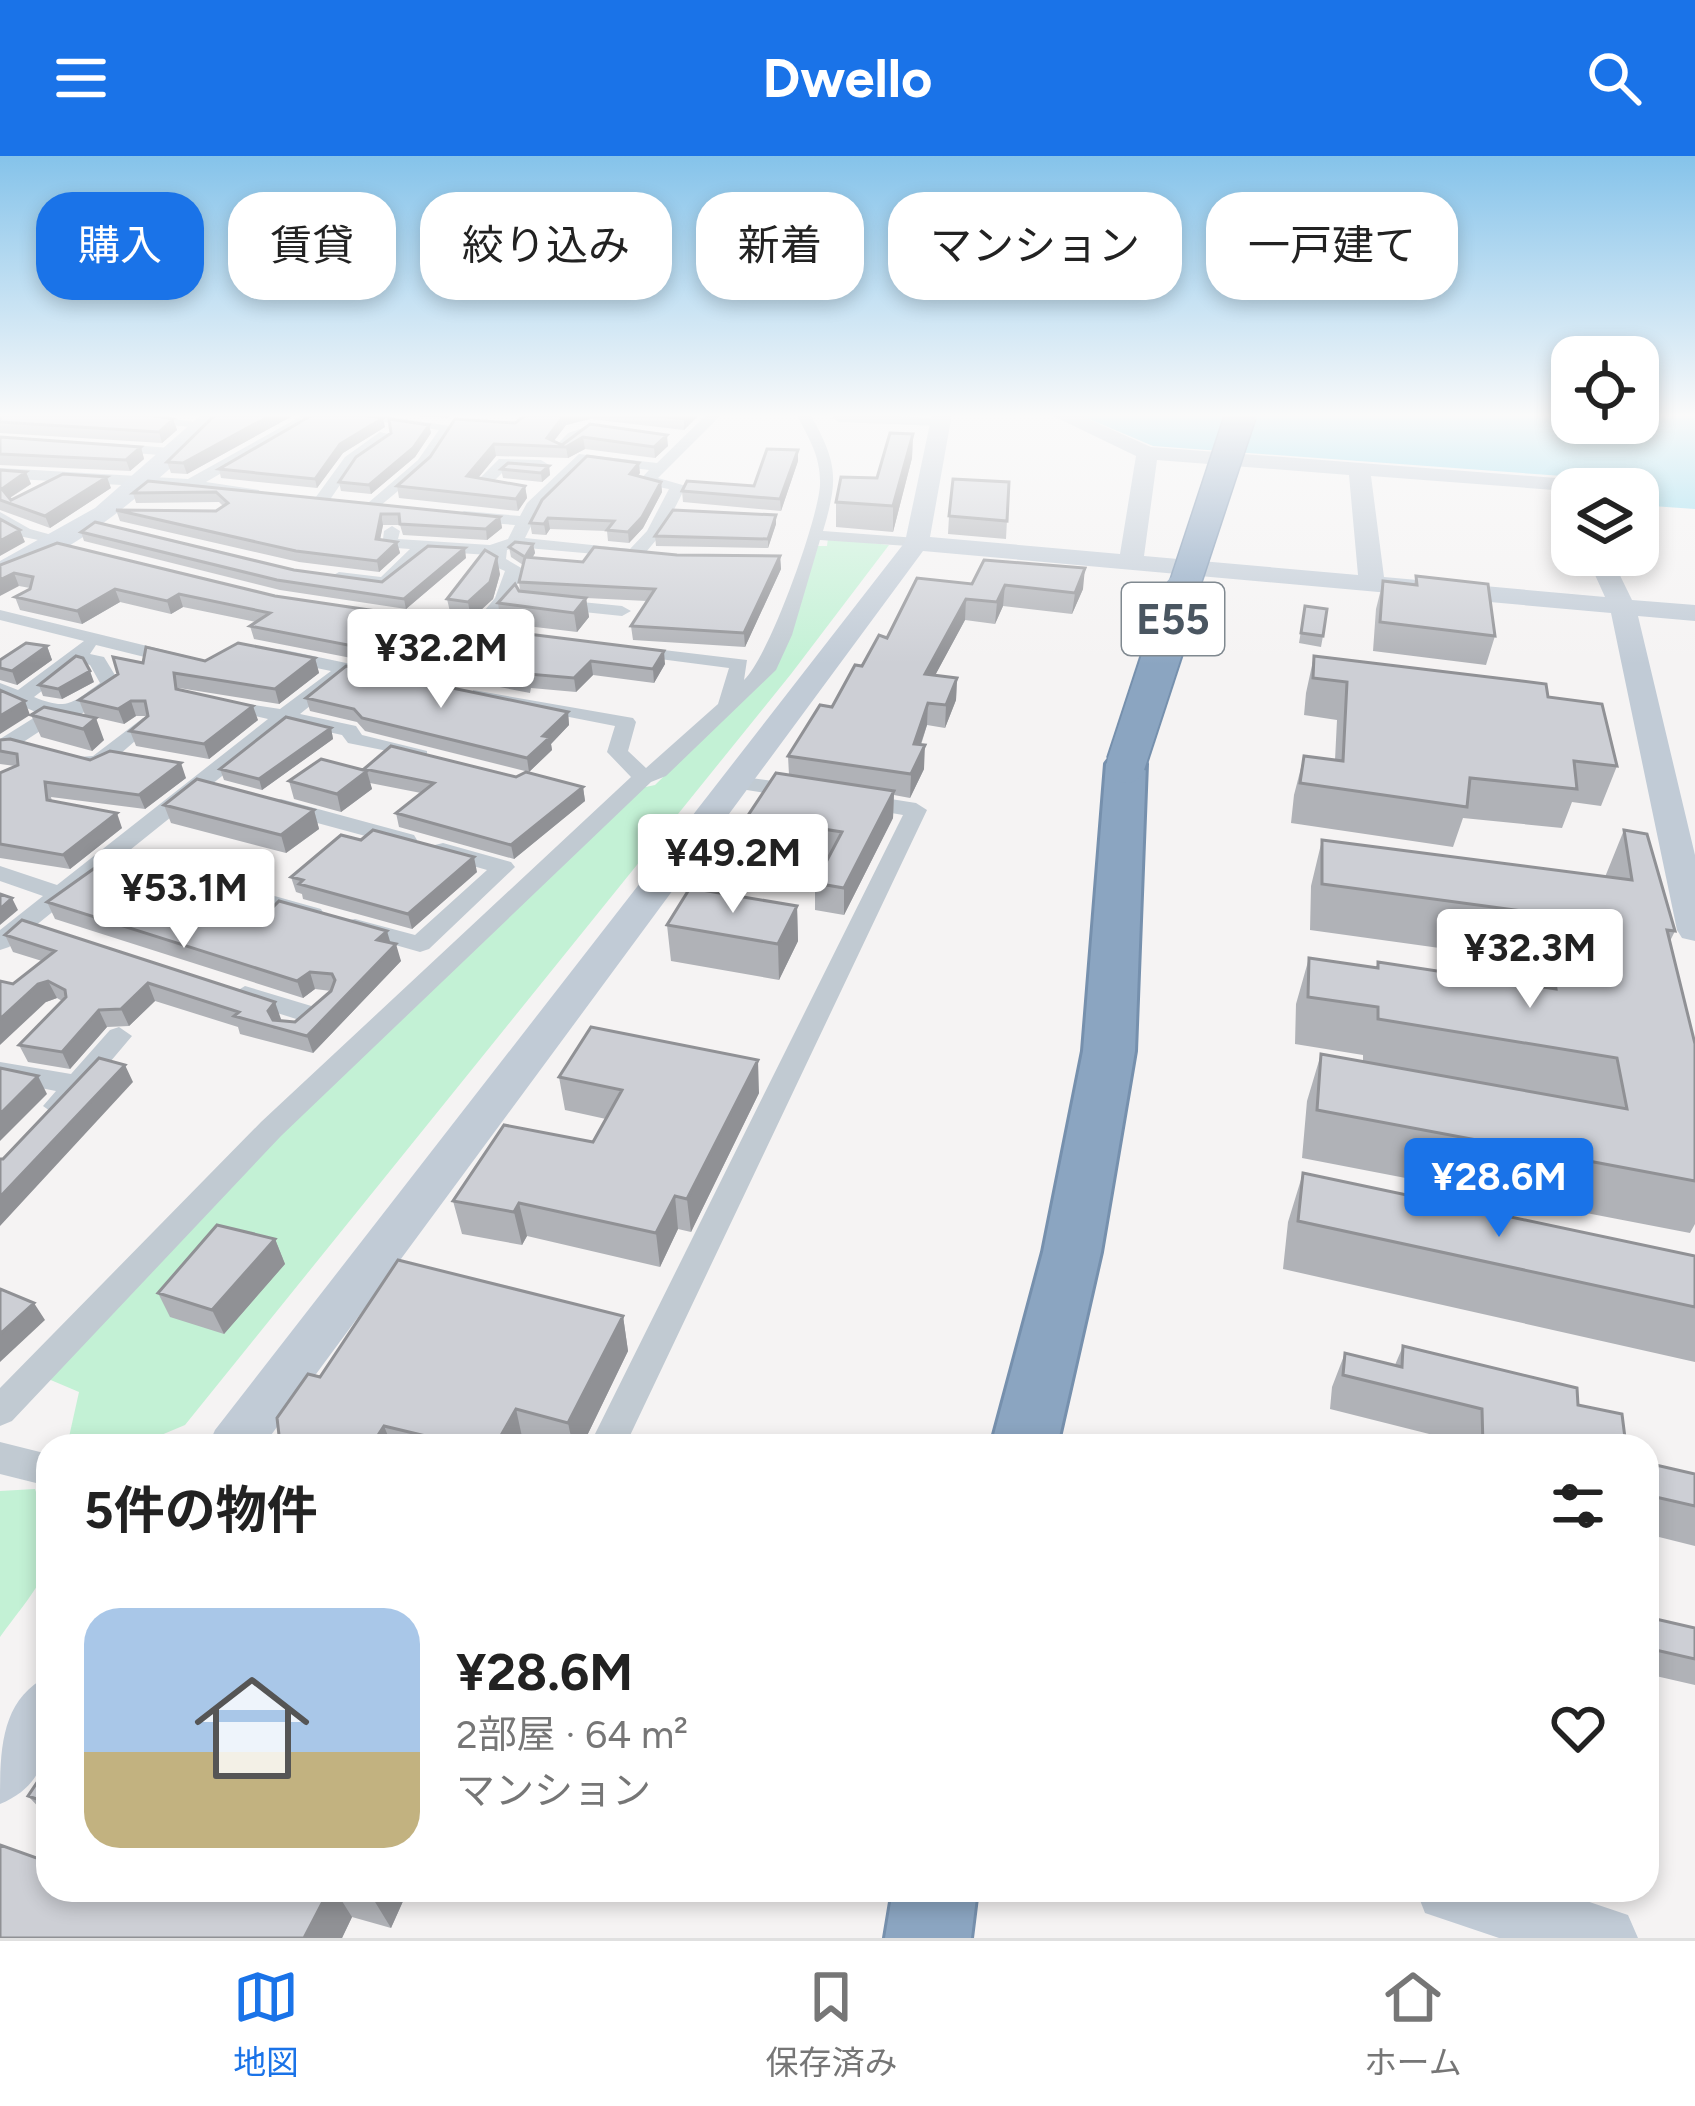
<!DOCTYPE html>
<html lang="ja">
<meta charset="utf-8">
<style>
:root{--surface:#fff;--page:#f2f2f2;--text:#222;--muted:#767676;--line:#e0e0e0;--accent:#1a73e8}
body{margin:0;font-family:Figtree,"Noto Sans JP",sans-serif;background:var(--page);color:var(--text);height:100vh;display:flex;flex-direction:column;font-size:45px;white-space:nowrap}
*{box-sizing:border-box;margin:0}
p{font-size:39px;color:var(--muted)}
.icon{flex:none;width:66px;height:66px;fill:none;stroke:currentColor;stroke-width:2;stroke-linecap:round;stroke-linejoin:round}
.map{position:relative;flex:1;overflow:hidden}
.side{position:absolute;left:36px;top:1278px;width:1623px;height:468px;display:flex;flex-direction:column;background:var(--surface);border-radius:36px;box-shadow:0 6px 18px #0003}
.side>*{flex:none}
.guide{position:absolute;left:36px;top:36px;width:1623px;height:108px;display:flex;gap:24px}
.tools{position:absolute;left:1551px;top:180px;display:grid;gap:24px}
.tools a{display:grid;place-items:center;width:108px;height:108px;border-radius:24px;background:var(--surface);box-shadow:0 6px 18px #0003;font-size:60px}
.price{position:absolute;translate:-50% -102px;padding:0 27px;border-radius:12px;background:#fff;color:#222;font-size:39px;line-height:78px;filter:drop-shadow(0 3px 6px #0008)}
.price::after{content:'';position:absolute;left:50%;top:72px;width:36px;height:27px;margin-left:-18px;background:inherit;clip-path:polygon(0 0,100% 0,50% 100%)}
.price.current{background:var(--accent);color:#fff}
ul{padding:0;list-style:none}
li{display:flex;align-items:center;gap:36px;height:300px;padding:0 48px}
li span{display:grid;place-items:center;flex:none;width:336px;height:240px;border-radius:36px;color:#555}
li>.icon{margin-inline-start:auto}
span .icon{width:144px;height:144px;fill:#fffc;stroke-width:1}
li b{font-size:51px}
h2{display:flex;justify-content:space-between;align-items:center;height:144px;padding:0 48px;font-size:51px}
.pill{padding:0 42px;border-radius:36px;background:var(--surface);box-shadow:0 6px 18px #0003;font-size:42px;line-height:108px}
.pill.current{background:var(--accent);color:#fff}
header{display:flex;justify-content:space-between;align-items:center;height:156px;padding:0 48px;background:var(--accent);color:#fff;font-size:54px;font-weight:700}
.tab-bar{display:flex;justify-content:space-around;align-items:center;height:168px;border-top:3px solid var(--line);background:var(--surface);font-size:33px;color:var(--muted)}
.tab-bar a{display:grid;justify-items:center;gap:6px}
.tab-bar .current{color:var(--accent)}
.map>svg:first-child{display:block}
.green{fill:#c3f1d5}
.water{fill:#90daee}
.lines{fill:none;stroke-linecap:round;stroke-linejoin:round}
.highway-casing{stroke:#7690ad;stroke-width:6}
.street{fill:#c1cad2;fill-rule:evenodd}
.secondary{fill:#c1cbd6;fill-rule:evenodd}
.highway{fill:#8ba5c1;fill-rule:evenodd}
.highway-bridge-far1-casing{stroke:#7690ad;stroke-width:33;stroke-linecap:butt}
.highway-bridge-casing{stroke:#7690ad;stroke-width:42;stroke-linecap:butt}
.highway-bridge-far1{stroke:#8ba5c1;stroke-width:30}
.highway-bridge{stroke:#8ba5c1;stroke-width:38}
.wall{fill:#b0b2b7}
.shaded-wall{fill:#909195}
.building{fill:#cdcfd5;stroke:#909195;stroke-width:3}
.labels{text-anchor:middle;stroke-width:9;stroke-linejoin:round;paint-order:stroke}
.shield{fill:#fff;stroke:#808990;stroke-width:3}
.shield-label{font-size:42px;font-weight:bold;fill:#4a5661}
</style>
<header><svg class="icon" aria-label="menu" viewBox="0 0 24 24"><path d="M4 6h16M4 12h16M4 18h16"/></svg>Dwello<svg class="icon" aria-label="search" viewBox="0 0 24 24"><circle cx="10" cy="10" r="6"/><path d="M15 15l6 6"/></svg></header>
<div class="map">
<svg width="1695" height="1782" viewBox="0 0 1695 1782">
<rect width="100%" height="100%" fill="#f5f3f3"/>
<path class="green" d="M828,382L889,389L791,518L185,1269L135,1290H67L79,1236L46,1222L276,979L641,632L655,629L776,510L814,390H827Z
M35,1333C61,1414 47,1417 0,1481V1335Z"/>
<path class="water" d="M1077,258H1572V267H1638V258H1695V353L1638,349V333H1585L1577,321L1153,290Z"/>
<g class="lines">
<g class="highway-casing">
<path id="highway" d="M1126,596L1140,600L1146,608L1135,895L1101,1096L1057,1290H991L1043,1096L1083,895L1106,608L1112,600Z
M893,1734H977L971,1782H885Z"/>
</g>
<path class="street" d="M305,258H323L206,326L259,334V340L253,342L191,333L0,322V312L188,323Z
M326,258H374L456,271L428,310L374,355L368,353V347L418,304L439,274Z
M707,258H722L658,322L686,330L662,377L641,402L516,391L507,394L506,403L523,413L512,442L492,470L521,474V482L482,479L471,486L464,484V477L349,461L340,456L349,451L474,467L495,442L505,415L491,409L489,399L428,395L385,432L330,421L339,416L381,421L410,393L382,391L384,375L392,370L400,375L398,383L490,389L508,383L515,369L464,365L456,360L464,355L520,360L527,347L579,298L657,307ZM587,306L649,314L639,325L642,328L669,333L647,375L630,393L525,382L540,352Z
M796,258H810C837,306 839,322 823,375L917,382L923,383V391L820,384L792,479L776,514L666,620L651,626L281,980L12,1265L0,1270V1232L261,966L631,621L607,596L615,570L473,542V534L633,562L636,566L628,595L646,612L718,548L729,512L629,499L620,493L622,489L747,504L744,524C769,501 818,364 820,329C821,301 809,282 796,258Z
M837,258L940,262L947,266L940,270L839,266L832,262Z
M155,260L208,268L201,272L150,267V261Z
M592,269L625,275L618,279H584L560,297L553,293L568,277Z
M380,276L392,279L355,307L327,348H315L313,345L345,301Z
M106,287L170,292L177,296L170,300L101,294V288Z
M499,303L541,304L549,309L541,314L508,311L493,326L510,329V335L476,332V326Z
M0,356L30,373L70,384L62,389L19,380L0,368Z
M551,443L622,450L631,455L622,460L545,452L542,448Z
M0,454L184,499L187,503L177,509L96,489L90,498L104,501L121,529L118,533L80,559L60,562L11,594L0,595V583L40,558L0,540V527L18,534L84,485L0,464ZM79,506L90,509L100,527C72,547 68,555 34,541Z
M280,493L384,515L387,519L377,525L343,518L342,524L300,558L356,570L362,579L427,595V603L348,587L342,579L288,567L125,698L321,753L324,758L321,763H303L112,708L9,791L0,794V774L43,740L0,725V710L57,729L268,563L215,551V543L280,553L331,515L273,503V495Z
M143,562L153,568L150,572L104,612H90L75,605L79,601L93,600Z
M736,620L803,629L814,636L803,643L728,631V621Z
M859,638L916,647L927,654L625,1290H589L903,659L851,650V640Z
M281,643L414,679L417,684L406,691L273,655V645Z
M443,687L511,706L515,711L429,793L420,796L346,775L343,770L346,765L355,763L415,779L487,714L435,699V689Z
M245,830L318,852L322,858L309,867L236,844L232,838Z
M119,871L132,880L67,957L57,960L43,950L56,935L0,924V906L71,918L110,874Z
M0,1286L48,1298V1330L0,1318Z"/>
<path class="secondary" d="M202,258H224C174,315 73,403 0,421V405L95,352Z
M932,258H952L930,381L1120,398L1136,300L1049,258H1077L1151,291L1570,323L1576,333H1572V354L1564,352L1554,334L1371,320L1384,421L1605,441L1586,399H1610L1632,444L1695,449V465L1638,460L1695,699V785L1682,782L1677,774L1611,457L923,395L263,1290H208L215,1274L905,386ZM1157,304L1349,319L1358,419L1144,400Z
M48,1520C48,1573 58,1624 0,1648C0,1595 0,1544 48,1520Z
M1416,1734H1554L1628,1759L1638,1782H1499L1425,1757Z"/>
<use href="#highway" class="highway"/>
<g class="highway-bridge-far1-casing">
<path id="highway-bridge-far1" d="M1181,440L1241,258"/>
</g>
<g class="highway-bridge-casing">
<path id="highway-bridge" d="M1126,608L1182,437"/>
</g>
<use href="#highway-bridge-far1" class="highway-bridge-far1"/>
<use href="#highway-bridge" class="highway-bridge"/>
</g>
<path class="wall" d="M0,258L149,260L173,263L177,274L162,287L0,277Z
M216,258H296L187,318L171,317L167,306Z
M384,258H454L448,262Z
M527,258H700L684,274L590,263L566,269L554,285L562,289L590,268L668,290L655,302L585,293L568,302L496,300L478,322L525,330L527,342L518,355L399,342L397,330L515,267Z
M429,269L431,277L415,301L371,338L341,335L339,326Z
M385,271L343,297L317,332L221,322L219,313Z
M913,278L912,302L893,376L836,371V346L877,322Z
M0,281L141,291L144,303L130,315L0,309Z
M798,305L781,355L683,346L682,335L754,330Z
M549,310L550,319L542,326L503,322L501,313Z
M0,314L26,316L31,328L10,342L11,344L111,332L50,372L0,354Z
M640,317L638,320L661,326L662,336L643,372L629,387L608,385L607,375L550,373L546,379L532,378L530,367Z
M148,325L500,361L502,372L487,384L403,379L400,369H383L380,383L397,386L400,397L379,416L299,406L120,365L116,354L216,355L223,350L219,346L136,347L133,337Z
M1009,326L1006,383L948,378L949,360Z
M776,359V368L768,392L656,390L655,380Z
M81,376L294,414L382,426L466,402L406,453L280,434L84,385Z
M533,388L535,397L532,402L583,406L677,399L780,400L781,413L745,491L633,484L631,470L647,445L586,442L589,461L577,476L501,467L498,447L520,435L519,426L523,409L511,401L509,391Z
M0,409L386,469L375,479L418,486L452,467L454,480L443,493L449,497L665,508L654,527L593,519L576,536L531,532L530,537L254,483L250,470L256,466L183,451L171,458L120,446L82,468L20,454L15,441L30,432L19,430Z
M500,418L493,443L471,463L451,460L447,443Z
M1416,420L1495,480L1486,509L1373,495L1376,453L1383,425L1414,428Z
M972,428L1083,433L1072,458L1003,450L995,468L965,464L935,519L957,522L956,544L945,572L927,569L921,589L924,613L910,642L894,639L893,662L844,759L815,754V727L829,701L748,688L747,661L789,619L788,600L832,551L862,510L887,482Z
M1305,450L1323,480L1321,491L1299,487Z
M47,490L52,504L17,529L0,524V504Z
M1314,500L1548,541L1617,610L1601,650L1572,646L1562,672L1463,662L1453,691L1291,667L1294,639L1304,600L1335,604L1337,564L1304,559L1306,537Z
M315,502L319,517L279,548L179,532V533L258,564L209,603L136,590L130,575L147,560H136L124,568L85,559L79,544L143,507Z
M94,526L62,543L43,540L39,529Z
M306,542L568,556L569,569L551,588L552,594L529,616L365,575L357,566L310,555Z
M44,551L104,584L92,595L41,581L31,559Z
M331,572L333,583L262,634L224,624L220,613Z
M0,584L90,604L186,622L145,653L51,641L52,645L122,672L70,713L0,702V617L15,610L0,608Z
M364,615L516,621L583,631L585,645L514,703L399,671L396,657L421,637L370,627L372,633L341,656L294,643L289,625Z
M164,649L314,654L319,673L286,697L171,667Z
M1624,674L1675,775L1670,785L1695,888V1068L1690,1077L1302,1002L1307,945L1321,898L1363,905V899L1295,888L1296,848L1309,802L1376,812L1378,806L1529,829L1526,804L1310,774L1311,730L1322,684L1605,721Z
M144,708L147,715L210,729L215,742L266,758L390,787L401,805L313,897L240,878L238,871L155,845L129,870L107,871L70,913L28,906L19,889L62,845L57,842L46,846L13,828L42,805L13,796L5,779L281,863L280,865L295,866L331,835L315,833L303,842L55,763L47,746Z
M477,716L412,773L303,743L302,738L296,736L291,721Z
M797,750L798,785L779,824L671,805L667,769Z
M559,921L759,937L691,1076L678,1073L660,1111L527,1080L522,1089L462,1078L453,1045L593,986L606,963L565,954Z
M1303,1017L1695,1100V1206L1283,1113L1288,1066Z
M275,1083L285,1108L224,1178L170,1161L158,1137Z
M623,1160L628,1195L582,1290H532L525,1288L524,1290H284L279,1279L320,1221Z
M1403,1190L1578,1249L1626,1290H1465V1287L1330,1253L1332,1231L1345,1197L1395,1209Z
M1647,1307L1695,1318V1390L1647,1378Z
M1647,1461L1695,1472V1529L1647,1518Z
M48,1610V1661L28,1640Z
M48,1734H408L391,1772L352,1761L342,1782H0Z"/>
<path class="shaded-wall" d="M273,258H296L187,318L183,307Z
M565,258H589L590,263L566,269L550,290L547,282Z
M688,258H700L684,274V263Z
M383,262L385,271L343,297L317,332L315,323L340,288Z
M173,263L177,274L162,287L159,276Z
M429,269L431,277L415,301L371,338L369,329Z
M913,278L912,302L893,376V350Z
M667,279L668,290L655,302L654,291Z
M583,281L585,293L568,302L566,291Z
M494,288L496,300L470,332L467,320Z
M141,291L144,303L130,315L126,304Z
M798,294V305L781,355L780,343Z
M639,307L640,317L631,328L630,318Z
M549,310L550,319L542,326L541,317Z
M26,316L31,328L6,344L2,333Z
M107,321L111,332L50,372L45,360Z
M661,326L662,336L643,372L629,387L628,376Z
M525,330L527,342L518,355L516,343Z
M381,358L383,369L378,394L376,383Z
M776,359V368L768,392V383Z
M500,361L502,372L487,384L486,373Z
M548,362L550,373L546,379L544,368Z
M20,374L25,386L0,400V385Z
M397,386L400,397L379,416L377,405Z
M533,388L535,397L527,411L525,401Z
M465,392L466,402L406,453L404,443Z
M780,400L781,413L745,491L744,477Z
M497,401L500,418L493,443L471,463L468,446Z
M1085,412L1083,433L1072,458L1075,437Z
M14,417L19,430L0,440V424Z
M1005,429L1003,450L995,468L997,446Z
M115,433L120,446L82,468L77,455Z
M179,438L183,451L171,458L167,445Z
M586,442L589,461L577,476L574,457Z
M966,443L965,464L924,540L925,518Z
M383,456L386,469L362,490L359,476Z
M452,467L454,480L438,501L435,487Z
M47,490L52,504L17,529L12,515Z
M664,495L665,508L654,527L653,513Z
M315,502L319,517L279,548L275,533Z
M591,505L593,519L576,536L574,522Z
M90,515L94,526L62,543L58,533Z
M957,522L956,544L945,572L946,549Z
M25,545L30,559L0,578V560Z
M131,545L136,560L124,568L118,553Z
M928,547L927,569L913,611L914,588Z
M253,550L258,564L209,603L204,588Z
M568,556L569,569L551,588L552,594L529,616L527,602L543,580Z
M96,562L104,584L92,595L83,573Z
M331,572L333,583L262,634L259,623Z
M925,589L924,613L910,642L911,618Z
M181,607L186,622L145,653L139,639Z
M367,615L372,633L341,656L337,638Z
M583,631L585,645L514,703L511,689Z
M894,635L893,662L844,759V732Z
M314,654L319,673L286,697L281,679Z
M117,657L122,672L70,713L63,699Z
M474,701L477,716L412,773L408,758Z
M210,729L216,745L200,738Z
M12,742L18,754L0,769V753Z
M797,750L798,785L779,824L778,788Z
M387,775L392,792L377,784Z
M396,788L401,805L313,897L307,880Z
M310,816L315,833L303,842L297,825Z
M48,825L57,842L46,846L0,889V863L38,828Z
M148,827L155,845L129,870L121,853Z
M275,846L281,863L274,873L268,855Z
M99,854L107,871L70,913L62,896Z
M758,904L759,937L691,1076L687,1043Z
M125,909L133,926L0,1070V1041Z
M38,920L47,938L0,985V958Z
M675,1040L678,1073L660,1111L656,1077Z
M519,1047L527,1080L522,1089L514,1056Z
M275,1083L285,1108L224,1178L212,1154Z
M34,1147L45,1164L0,1206V1178Z
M623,1160L628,1195L582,1290H573L568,1267Z
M516,1253L524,1290H495Z
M384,1270L392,1290H371Z
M329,1734H335L352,1761L342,1782H304Z
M375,1734H408L391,1772L372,1741Z"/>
<path class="building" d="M0,258H143L173,263L159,276L0,266Z
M216,258H273L183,307L167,306Z
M314,258H357L383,262L340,288L315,323L219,313Z
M527,258H565L547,282L562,289L590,268L667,279L654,291L583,281L566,291L494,288L467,320L525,330L516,343L397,330L430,301L455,263L515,267Z
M645,258H688L684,263Z
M389,263L429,269L413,292L369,329L339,326L356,301L391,277Z
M890,277L913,278L893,350L836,346L841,321L877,322Z
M0,281L141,291L126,304L0,298Z
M767,293L798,294L780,343L682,335L687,325L754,330Z
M587,300L639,307L630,318L661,326L642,361L628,376L607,374L614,365L548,362L544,368L530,367L542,344Z
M508,307L549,310L541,317L501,313Z
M0,314L26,316L2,333L11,344L63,318L107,321L45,360L0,344Z
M953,323L1009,326L1007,365L949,360Z
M148,325L500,361L486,373L400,368L399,358H381L376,383L397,386L377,405L296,395L116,354L216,355L228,347L216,336L133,337Z
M673,354L776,359L768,383L655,380Z
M0,363L20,374L0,385Z
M95,366L294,414L382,426L428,390L465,392L404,443L277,424L81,376Z
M515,386L533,388L525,401L509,391Z
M57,387L275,440L383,456L359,476L418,486L435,464L452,467L435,487L449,497L481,472L664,495L653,513L591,505L574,522L529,518L528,524L250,470L270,457L179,438L167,445L115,433L77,455L15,441L30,433L33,421L14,417L0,424V409Z
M594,391L677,399L780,400L744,477L631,470L655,433L519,426L525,401L583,406Z
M485,394L497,401L490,426L468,446L447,443Z
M984,404L1085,412L1075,437L1005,429L997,446L966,443L925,518L957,522L946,549L928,547L914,588L925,589L911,618L788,600L820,549L832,551L855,509L862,510L879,479L887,482L917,422L972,428Z
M1416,420L1488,428L1495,480L1380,466L1383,425L1417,429Z
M515,428L519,435L586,442L574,457L498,447Z
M1305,450L1327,453L1323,480L1301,477Z
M26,487L47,490L12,515L0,512V504Z
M238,487L315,502L275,533L174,517L176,533L253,550L204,588L130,575L148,560L145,545H131L118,553L79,544L118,518L113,501L143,507L146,491L205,505Z
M76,500L83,502L90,515L58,533L39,529Z
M1314,500L1546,528L1548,541L1602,548L1617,610L1574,605L1577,633L1470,622L1467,651L1300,627L1304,600L1343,605L1347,526L1313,522Z
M346,510L568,556L543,580L550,581L527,602L362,562L354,553L306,542Z
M0,534L25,545L0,560Z
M44,551L96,562L83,573L31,559Z
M286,561L331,572L259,623L220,613Z
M10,583L90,604L110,595L181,607L139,639L45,626L47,644L117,657L63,699L0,688V617L18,609L17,598L0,595V584Z
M391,590L516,621L526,616L583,631L511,689L396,657L434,627L364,613Z
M321,603L367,615L337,638L289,625Z
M776,617L894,635L844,732L815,727L842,676L747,661Z
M197,623L314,654L281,679L164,649Z
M373,674L474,701L408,758L299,728L303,724L291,721L341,679L361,684Z
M1624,674L1647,678L1675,775L1667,774L1695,888V1025L1317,954L1321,898L1627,953L1617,902L1378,863V851L1308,841L1309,802L1378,812V806L1556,833L1545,758L1322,728V684L1632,724Z
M113,699L144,708L137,713L210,729L200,738L266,758L279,745L387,775L377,784L396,788L307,880L234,860L239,856L148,827L121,853L99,854L62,896L19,889L66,841L65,834L48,825L38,828L0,863V825L13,828L55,795L5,779L22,764L275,846L268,855L273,864L295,866L331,835L335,824L332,818L310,816L297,825L47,746Z
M690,732L797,750L778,788L667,769Z
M0,738L12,742L0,753Z
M591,871L758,904L687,1043L675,1040L656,1077L519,1047L514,1056L453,1045L504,969L593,986L622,934L559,921Z
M99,902L125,909L0,1041V1003H3Z
M0,912L38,920L0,958Z
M1303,1017L1695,1100V1151L1298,1065Z
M217,1069L275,1083L212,1154L158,1137Z
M398,1104L623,1160L568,1267L516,1253L495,1290H453L455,1287L384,1270L371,1290H315L279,1279L277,1262L308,1218L320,1221Z
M0,1133L34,1147L0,1178Z
M1403,1190L1577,1232L1578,1249L1622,1258L1626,1290H1483L1482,1253L1343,1219L1345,1197L1402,1211Z
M1647,1307L1695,1318V1350L1647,1339Z
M1647,1461L1695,1472V1503L1647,1492Z
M48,1610V1647L28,1640Z
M0,1689L48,1706V1734H329L304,1782H0Z
M349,1734H375L372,1741Z"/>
<linearGradient id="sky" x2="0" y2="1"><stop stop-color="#85c3ea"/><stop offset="0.51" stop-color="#fafafa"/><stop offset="1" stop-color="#fafafa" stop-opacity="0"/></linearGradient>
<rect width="1695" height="508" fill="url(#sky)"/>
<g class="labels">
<rect class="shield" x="1122" y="427" width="102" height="72" rx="9"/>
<g class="shield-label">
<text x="1173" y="478">E55</text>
</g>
</g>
</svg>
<div class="tools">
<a><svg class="icon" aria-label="locate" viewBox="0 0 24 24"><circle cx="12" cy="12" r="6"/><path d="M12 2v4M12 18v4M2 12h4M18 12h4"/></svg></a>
<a><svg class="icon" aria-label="layers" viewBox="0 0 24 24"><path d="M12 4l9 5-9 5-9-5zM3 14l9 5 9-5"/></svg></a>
</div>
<b class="price" style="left:441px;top:555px">¥32.2M</b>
<b class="price" style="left:733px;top:760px">¥49.2M</b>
<b class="price" style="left:184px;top:795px">¥53.1M</b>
<b class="price" style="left:1530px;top:855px">¥32.3M</b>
<b class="price current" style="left:1499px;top:1084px">¥28.6M</b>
<div class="guide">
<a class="pill current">購入</a>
<a class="pill">賃貸</a>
<a class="pill">絞り込み</a>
<a class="pill">新着</a>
<a class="pill">マンション</a>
<a class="pill">一戸建て</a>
</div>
<section class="side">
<h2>5件の物件<svg class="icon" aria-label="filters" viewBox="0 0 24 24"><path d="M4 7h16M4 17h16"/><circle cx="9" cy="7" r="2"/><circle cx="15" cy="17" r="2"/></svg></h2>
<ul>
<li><span style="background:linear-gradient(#a9c7e8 60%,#c2b280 0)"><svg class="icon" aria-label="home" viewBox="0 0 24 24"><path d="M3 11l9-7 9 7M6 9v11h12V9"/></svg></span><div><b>¥28.6M</b><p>2部屋 · 64 m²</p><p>マンション</p></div><svg class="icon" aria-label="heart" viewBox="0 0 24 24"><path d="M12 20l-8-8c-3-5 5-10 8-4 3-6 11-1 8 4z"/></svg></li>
</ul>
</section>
</div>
<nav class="tab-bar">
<a class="current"><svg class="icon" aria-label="map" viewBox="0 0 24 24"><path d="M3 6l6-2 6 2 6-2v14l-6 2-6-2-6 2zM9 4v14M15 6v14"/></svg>地図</a>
<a><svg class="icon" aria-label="saved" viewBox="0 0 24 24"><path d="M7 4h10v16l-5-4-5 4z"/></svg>保存済み</a>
<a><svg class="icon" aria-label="home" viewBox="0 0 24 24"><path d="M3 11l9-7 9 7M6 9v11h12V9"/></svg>ホーム</a>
</nav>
